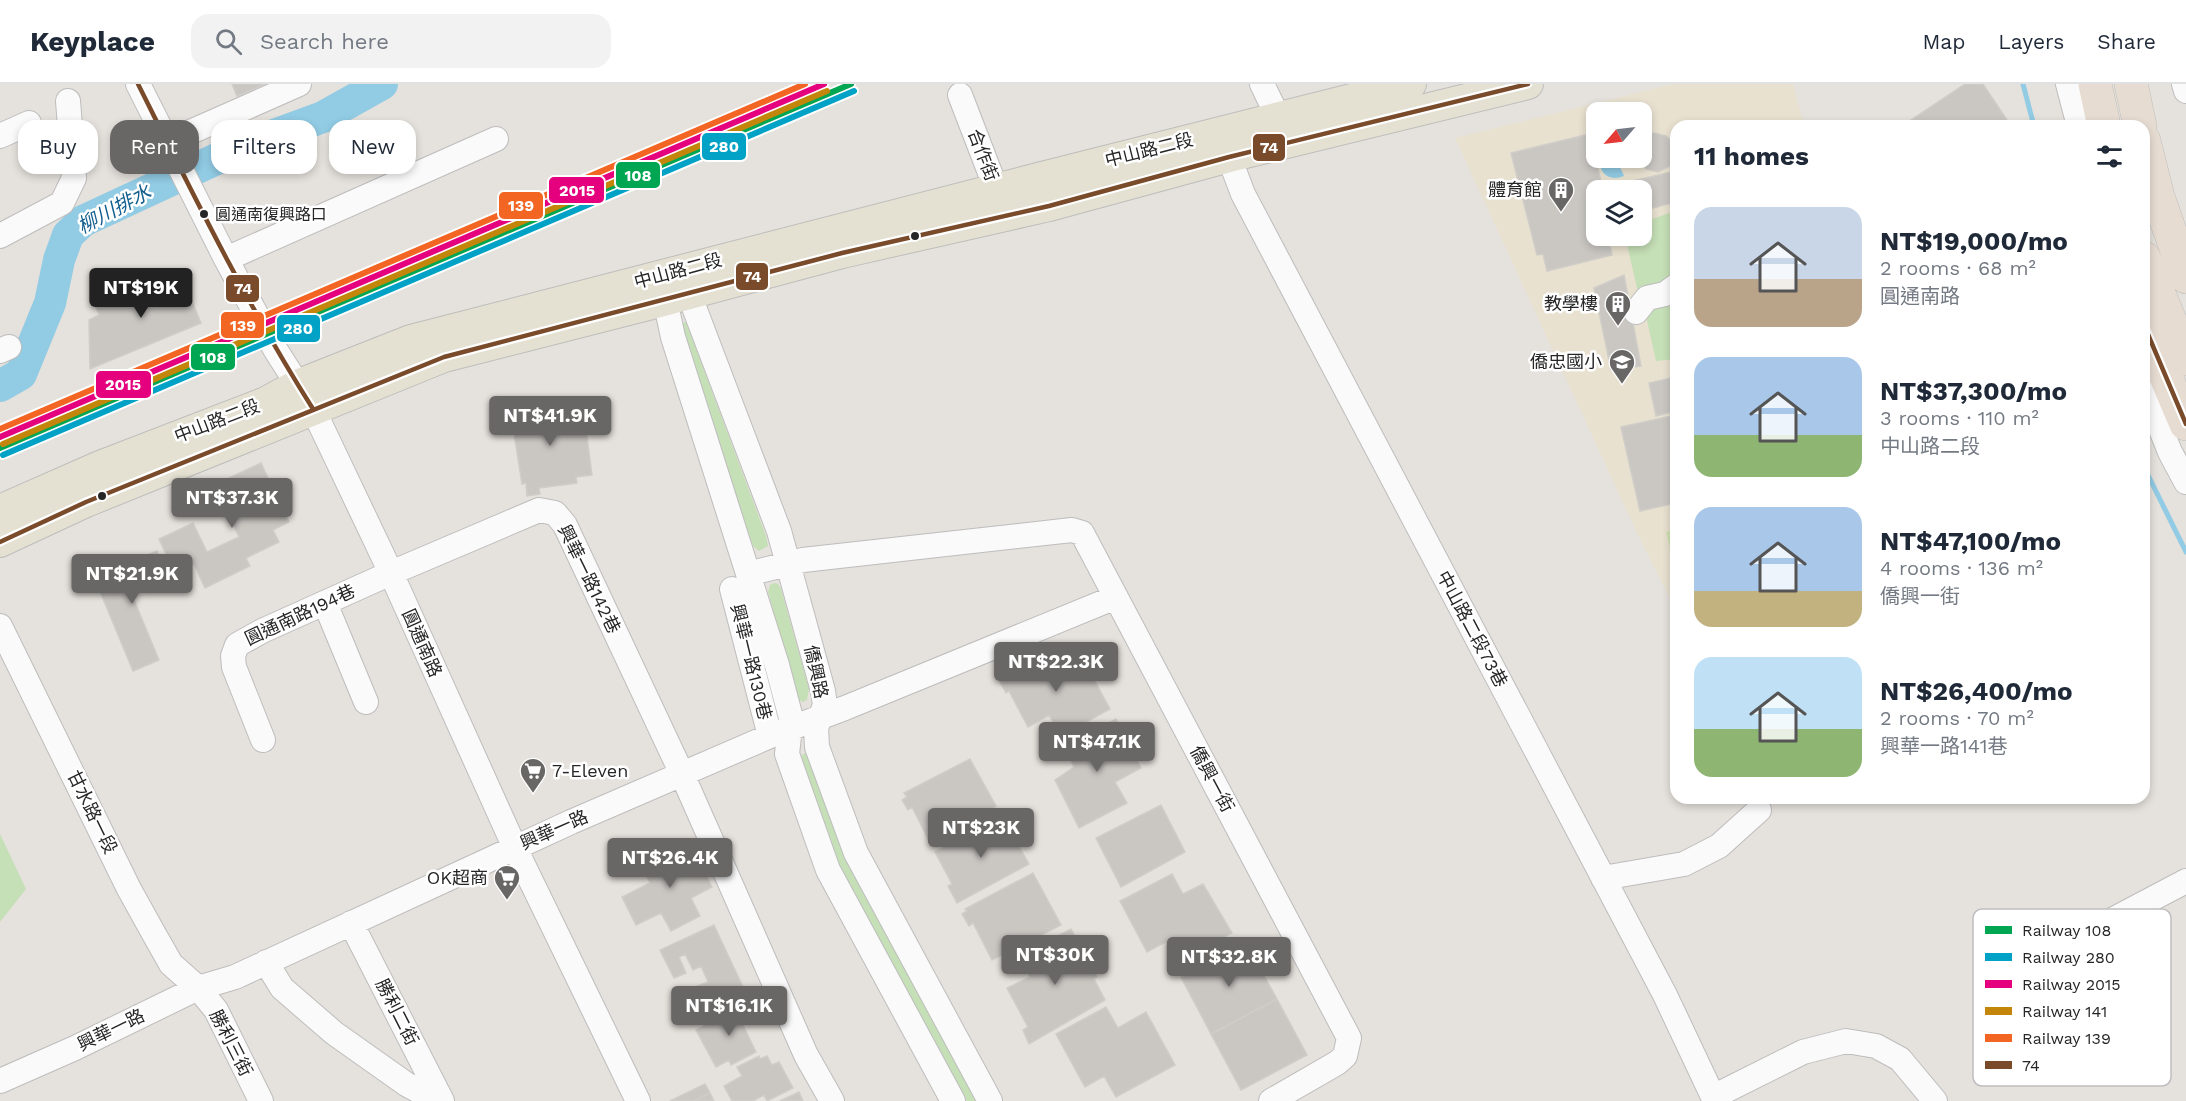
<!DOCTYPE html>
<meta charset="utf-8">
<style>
:root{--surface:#fff;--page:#f2f2f3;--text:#1f2937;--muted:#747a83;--line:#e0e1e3;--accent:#696766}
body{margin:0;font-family:"Work Sans","Noto Sans TC",sans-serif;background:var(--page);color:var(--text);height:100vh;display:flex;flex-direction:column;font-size:22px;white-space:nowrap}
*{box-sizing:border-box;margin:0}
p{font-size:20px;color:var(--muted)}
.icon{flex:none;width:33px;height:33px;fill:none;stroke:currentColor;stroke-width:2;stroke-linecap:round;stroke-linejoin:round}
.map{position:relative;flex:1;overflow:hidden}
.details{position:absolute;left:1670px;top:36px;width:480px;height:684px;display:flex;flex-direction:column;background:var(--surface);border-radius:18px;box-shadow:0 3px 9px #0003}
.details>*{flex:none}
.guide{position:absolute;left:18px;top:36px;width:570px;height:54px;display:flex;gap:12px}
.needle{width:39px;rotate:242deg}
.buttons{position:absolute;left:1586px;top:18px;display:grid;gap:12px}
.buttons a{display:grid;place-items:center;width:66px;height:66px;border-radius:12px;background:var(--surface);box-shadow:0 3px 9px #0003;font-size:30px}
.price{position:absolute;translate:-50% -51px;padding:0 14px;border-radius:6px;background:var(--accent);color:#fff;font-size:20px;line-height:39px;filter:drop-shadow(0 2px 3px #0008)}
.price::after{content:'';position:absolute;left:50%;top:36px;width:18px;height:14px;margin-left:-9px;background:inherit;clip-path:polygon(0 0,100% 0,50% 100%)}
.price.on{background:#222;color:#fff}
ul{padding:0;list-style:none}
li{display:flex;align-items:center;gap:18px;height:150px;padding:0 24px}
li span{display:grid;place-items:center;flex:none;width:168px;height:120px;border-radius:18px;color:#555}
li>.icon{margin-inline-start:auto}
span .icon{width:72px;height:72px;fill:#fffc;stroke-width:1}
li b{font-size:26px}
h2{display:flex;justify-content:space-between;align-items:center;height:72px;padding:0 24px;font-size:26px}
.chip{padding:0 21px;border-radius:18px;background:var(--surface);box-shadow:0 3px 9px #0003;font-size:21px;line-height:54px}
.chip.on{background:var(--accent);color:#fff}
header{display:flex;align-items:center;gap:36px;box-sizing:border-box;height:84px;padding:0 30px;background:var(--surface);border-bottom:2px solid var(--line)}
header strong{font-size:28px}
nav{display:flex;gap:33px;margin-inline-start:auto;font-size:21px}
.search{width:420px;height:54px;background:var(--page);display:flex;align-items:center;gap:15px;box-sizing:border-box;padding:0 21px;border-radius:18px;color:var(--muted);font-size:22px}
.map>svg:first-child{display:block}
.education{fill:#e8e1d0;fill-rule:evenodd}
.green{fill:#c5dfb6}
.pitch{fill:#d0e3b3}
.water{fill:#91cbe4}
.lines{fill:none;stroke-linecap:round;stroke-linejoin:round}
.stream{stroke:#91cbe4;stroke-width:5}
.river{stroke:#91cbe4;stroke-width:32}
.building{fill:#cac7c3;stroke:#d0cdc8;stroke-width:1.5}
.minor-casing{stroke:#bebdbd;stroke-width:26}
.major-casing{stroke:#bebdbb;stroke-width:32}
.highway-casing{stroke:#bebdbb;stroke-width:34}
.minor{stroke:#fbfafa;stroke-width:24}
.major{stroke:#e4e1d3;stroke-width:30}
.highway{stroke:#e7dcd2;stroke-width:33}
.bus-1-casing{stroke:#fff;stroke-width:9}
.bus-1{stroke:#7a4b2a;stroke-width:4.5}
.rail-1-casing{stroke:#fff;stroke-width:10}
.rail-2-casing{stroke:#fff;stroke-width:10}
.rail-3-casing{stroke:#fff;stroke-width:10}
.rail-4-casing{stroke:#fff;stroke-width:10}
.rail-5-casing{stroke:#fff;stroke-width:10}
.rail-1{stroke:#00a651;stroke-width:6}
.rail-2{stroke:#02a2c6;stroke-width:6}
.rail-3{stroke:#e5007d;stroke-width:6}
.rail-4{stroke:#c3860a;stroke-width:6}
.rail-5{stroke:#f26522;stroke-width:6}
.bus-dot{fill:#262626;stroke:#fff;stroke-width:2}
.labels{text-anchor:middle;stroke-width:5;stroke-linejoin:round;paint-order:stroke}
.bus-label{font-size:16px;fill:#262626;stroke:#fff;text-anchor:start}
.street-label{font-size:18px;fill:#262626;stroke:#fff}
.poi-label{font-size:18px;fill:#262626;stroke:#fff;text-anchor:end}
.water-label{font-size:20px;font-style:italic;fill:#125e8f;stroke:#fff}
.key{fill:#fff;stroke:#bebebe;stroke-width:1.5}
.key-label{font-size:16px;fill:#262626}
.line-badge{stroke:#fff;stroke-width:2}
.badge-label{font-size:16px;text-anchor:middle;font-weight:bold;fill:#fff}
</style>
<header>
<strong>Keyplace</strong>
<div class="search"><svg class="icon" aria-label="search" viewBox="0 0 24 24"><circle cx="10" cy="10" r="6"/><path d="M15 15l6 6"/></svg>Search here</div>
<nav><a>Map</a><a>Layers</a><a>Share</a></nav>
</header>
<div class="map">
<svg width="2186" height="1017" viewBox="0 0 2186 1017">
<rect width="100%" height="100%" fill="#e5e1dc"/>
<path class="education" d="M1673,0H1793L1804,42H1676L1675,524L1638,451L1455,54ZM1596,28H1641V74H1596ZM1596,106H1641V152H1596Z"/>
<path class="green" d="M1675,127V191L1638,208L1625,152H1641V139Z
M1675,215V275L1656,277L1644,223Z
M686,238L766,452L768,462L759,467L753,462L681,247L679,240Z
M774,499L778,500L781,505L809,605L807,616L803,618L798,615L768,508L770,501Z
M805,669L808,670L978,1017H967L840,782L801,672Z
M0,750L26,805L0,838Z"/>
<path class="pitch" d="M1675,446V467L1671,468L1666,448Z"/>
<path class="water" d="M1600,74H1616L1624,92C1609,98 1598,89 1600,74Z"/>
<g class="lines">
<path class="stream" d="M2023,0L2034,42
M2144,383L2186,468"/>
<path class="river" d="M0,302L21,290L50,219L59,176L68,151L83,137L249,60L323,33L382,0"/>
</g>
<path class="building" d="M232,0H265L237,12Z
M1965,0H1983L2011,42H1902Z
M1654,49L1666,52L1671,57L1675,70L1670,82L1658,88L1646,85L1637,74H1641V56L1648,51Z
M1590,50L1603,106H1596V152H1615L1616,155L1609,157L1612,171L1547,187L1543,170L1537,171L1511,69Z
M1676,87V118L1641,127V106H1610V102Z
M180,188L201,239L90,285L89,236L99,231L96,223Z
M1624,191L1641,282L1611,286L1594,204Z
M1676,293V327L1656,332L1649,299Z
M556,318L586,345L592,391L576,393L577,399L539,404L540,410L527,412L526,399L522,400L510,324Z
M1676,331V419L1640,427L1621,343Z
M261,379L289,438L273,446L279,458L246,474L250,482L205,504L194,480L175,489L159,455L193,439L207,468L239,453L214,401Z
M157,467L168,496L132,511L159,576L133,587L94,493Z
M1051,568L1060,586L1087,571L1095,585L1090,588L1110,625L1061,652L1049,631L1028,643L1009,607L1006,609L999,596Z
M1116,635L1141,684L1115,698L1127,719L1079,744L1055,696L1074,683L1064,663Z
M970,675L996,722L930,759L912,723L908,726L902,716L907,713L904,709Z
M1161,721L1185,768L1121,803L1096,754Z
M1001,731L1029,780L957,819L948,802L952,800L935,768Z
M689,758L712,803L691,814L700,832L671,847L661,829L636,841L622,813L650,799L642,782Z
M1033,789L1061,841L992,876L973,839L969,842L962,830L967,827L965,825Z
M1172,790L1183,810L1203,800L1232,849L1184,874L1173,854L1147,868L1120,817Z
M714,841L749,916L723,928L719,919L706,925L708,932L694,938L680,909L708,898L701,882L693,886L685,870L679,873L686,889L674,894L660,866Z
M1071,845L1097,893L1094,895L1105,916L1029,960L1023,946L1028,943L1007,904L1030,893L1019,873Z
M1246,859L1277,915L1211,950L1181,893Z
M1277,915L1307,971L1241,1006L1211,950Z
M751,917L757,928L741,937L756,968L731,981L729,976L716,983L696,946Z
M1106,923L1118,944L1146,928L1175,981L1116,1013L1104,992L1085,1003L1056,950Z
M759,972L760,975L767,972L772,981L779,978L793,1004L767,1017L764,1011L753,1017H732L724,1002L742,992L737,983Z
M705,1000L710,1009L694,1017H670Z
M799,1008L803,1017H780Z
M710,1009L714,1017H694Z"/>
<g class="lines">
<g class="minor-casing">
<path id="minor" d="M138,0L226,175L275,265L313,325L391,489L515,764L638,1017
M1262,0L1278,33
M2068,0L2079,42
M2184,0L2186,7
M960,11L1002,120
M0,52L29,39
M168,58L299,0
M1229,73L1243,110L1665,911L1715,1017
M0,152L62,119L74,94L68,17
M226,175L496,55
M689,210L779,447L823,607L825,621L816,644L817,663L856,769L990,1017
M665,216L673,253L777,581L791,634L787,670L828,786L953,1017
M1636,228L1647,214L1665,210L1676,202
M0,267L9,263
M2144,303L2170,368L2186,398
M748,490L803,476L1072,446L1082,449L1349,954L1345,972L1337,979L1271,1017
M732,505L770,652
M325,519L366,618
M0,542L129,805L154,850L171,880L198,904L216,926L261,1017
M263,656L234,583L233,572L237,561L262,547L391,489L539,426L555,429L565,441L682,690L806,971L832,1017
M1603,794L1684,780L1719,762L1759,726
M351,839L442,1017
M2076,855L2186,797
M266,878L282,904L334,949L406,1000L437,1017
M0,997L75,964L198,904L235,893L571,738L770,652L845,624L1116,513
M1713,1013L1803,968L1846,957L1876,962L1900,975L1935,1017"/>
</g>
<g class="major-casing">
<path id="major" d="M0,426L100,382L266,318L297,301L411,256L1038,94L1411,0
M0,458L86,418L444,273L656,219L842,169L1049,122L1229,73L1528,0"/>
</g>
<g class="highway-casing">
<path id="highway" d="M2095,0L2104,42
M2131,0L2140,42
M2144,57L2158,113L2186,193
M2144,174L2186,275
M2144,241L2186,340"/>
</g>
<use href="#minor" class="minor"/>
<use href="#major" class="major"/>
<use href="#highway" class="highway"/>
<g class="bus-1-casing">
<path id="bus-1" d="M138,0C193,110 247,221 313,325
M2144,241L2186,340
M0,458L86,418L444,273L842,169L1049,122L1229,73L1528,0"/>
</g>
<use href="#bus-1" class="bus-1"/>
<g class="rail-1-casing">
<path id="rail-1" d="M0,364L851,0"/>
</g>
<g class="rail-2-casing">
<path id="rail-2" d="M3,371L854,7"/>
</g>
<g class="rail-3-casing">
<path id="rail-3" d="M0,353L824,0"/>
</g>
<g class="rail-4-casing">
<path id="rail-4" d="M3,360L827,7"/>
</g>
<g class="rail-5-casing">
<path id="rail-5" d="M0,345L805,0"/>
</g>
<use href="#rail-1" class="rail-1"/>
<use href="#rail-2" class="rail-2"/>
<use href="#rail-3" class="rail-3"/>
<use href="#rail-4" class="rail-4"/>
<use href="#rail-5" class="rail-5"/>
</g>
<defs>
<g id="building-pin" transform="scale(1.35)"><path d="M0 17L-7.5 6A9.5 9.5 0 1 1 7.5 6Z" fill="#696766" stroke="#fff"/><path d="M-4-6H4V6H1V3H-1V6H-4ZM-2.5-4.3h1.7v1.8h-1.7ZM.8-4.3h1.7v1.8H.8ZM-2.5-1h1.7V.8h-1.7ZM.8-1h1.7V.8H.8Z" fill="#fff"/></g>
<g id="school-pin" transform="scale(1.35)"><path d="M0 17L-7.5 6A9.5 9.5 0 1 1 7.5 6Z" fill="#696766" stroke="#fff"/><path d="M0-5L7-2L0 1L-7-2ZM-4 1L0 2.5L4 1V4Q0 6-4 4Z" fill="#fff"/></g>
<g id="supermarket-pin" transform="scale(1.35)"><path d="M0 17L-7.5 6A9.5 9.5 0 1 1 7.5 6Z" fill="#696766" stroke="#fff"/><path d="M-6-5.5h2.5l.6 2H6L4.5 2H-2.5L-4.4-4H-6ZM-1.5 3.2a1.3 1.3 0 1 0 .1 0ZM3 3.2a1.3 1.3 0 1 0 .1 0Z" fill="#fff"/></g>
</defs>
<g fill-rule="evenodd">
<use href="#building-pin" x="1561" y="106"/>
<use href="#building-pin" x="1618" y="220"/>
<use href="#school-pin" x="1622" y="278"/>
<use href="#supermarket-pin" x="533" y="687"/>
<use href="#supermarket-pin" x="507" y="794"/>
</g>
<g class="bus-dot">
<circle cx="204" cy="130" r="5"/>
<circle cx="915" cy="152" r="5"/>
<circle cx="102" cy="412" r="5"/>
</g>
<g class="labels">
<g class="bus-label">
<text x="215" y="136">圓通南復興路口</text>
</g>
<g class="street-label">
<text transform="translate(1149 66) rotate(-14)" y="6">中山路二段</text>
<text transform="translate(983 71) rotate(69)" y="6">合作街</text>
<text transform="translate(678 187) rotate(-15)" y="6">中山路二段</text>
<text transform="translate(217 337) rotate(-21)" y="6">中山路二段</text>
<text transform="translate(589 495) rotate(64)" y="6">興華一路142巷</text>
<text transform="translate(300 531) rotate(-25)" y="6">圓通南路194巷</text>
<text transform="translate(1472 545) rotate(62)" y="6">中山路二段73巷</text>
<text transform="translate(422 559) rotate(66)" y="6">圓通南路</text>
<text transform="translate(751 578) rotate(76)" y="6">興華一路130巷</text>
<text transform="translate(816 588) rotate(78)" y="6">僑興路</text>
<text transform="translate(1212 695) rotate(62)" y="6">僑興一街</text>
<text transform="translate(92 728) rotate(64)" y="6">甘水路一段</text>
<text transform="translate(554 746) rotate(-24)" y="6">興華一路</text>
<text transform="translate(397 928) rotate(63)" y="6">勝利二街</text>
<text transform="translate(111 946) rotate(-26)" y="6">興華一路</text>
<text transform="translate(231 959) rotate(63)" y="6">勝利三街</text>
</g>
<g class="poi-label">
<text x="1542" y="112">體育館</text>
<text x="1598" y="226">教學樓</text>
<text x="1602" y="284">僑忠國小</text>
<text x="552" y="693" text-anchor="start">7-Eleven</text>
<text x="488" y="800">OK超商</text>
</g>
<g class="water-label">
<text transform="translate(114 125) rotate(-28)" y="7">柳川排水</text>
</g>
</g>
<rect x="1973" y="825" width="198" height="177" rx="9" class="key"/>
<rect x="1985" y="842" width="27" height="8" fill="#00a651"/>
<rect x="1985" y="869" width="27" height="8" fill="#02a2c6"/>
<rect x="1985" y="896" width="27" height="8" fill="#e5007d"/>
<rect x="1985" y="923" width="27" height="8" fill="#c3860a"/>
<rect x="1985" y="950" width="27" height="8" fill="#f26522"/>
<rect x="1985" y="977" width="27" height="8" fill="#7a4b2a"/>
<g class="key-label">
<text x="2022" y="852">Railway 108</text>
<text x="2022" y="879">Railway 280</text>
<text x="2022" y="906">Railway 2015</text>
<text x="2022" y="933">Railway 141</text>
<text x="2022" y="960">Railway 139</text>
<text x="2022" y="987">74</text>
</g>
<g class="line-badge">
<rect x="701" y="48" width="46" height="29" rx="6" fill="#02a2c6"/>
<rect x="1252" y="49" width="34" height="29" rx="6" fill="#7a4b2a"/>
<rect x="615" y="77" width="46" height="28" rx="6" fill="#00a651"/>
<rect x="548" y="92" width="57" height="28" rx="6" fill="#e5007d"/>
<rect x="498" y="107" width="46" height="29" rx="6" fill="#f26522"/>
<rect x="735" y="178" width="34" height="29" rx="6" fill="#7a4b2a"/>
<rect x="225" y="190" width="35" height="29" rx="6" fill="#7a4b2a"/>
<rect x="220" y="227" width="45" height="28" rx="6" fill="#f26522"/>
<rect x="276" y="230" width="45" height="29" rx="6" fill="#02a2c6"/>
<rect x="190" y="259" width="46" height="28" rx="6" fill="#00a651"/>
<rect x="95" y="286" width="57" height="29" rx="6" fill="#e5007d"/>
</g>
<g class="badge-label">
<text x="724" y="68">280</text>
<text x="1269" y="69">74</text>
<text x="638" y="97">108</text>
<text x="577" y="112">2015</text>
<text x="521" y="127">139</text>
<text x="752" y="198">74</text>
<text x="243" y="210">74</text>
<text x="243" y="247">139</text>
<text x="298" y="250">280</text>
<text x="213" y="279">108</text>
<text x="123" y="306">2015</text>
</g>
</svg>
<div class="buttons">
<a><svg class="needle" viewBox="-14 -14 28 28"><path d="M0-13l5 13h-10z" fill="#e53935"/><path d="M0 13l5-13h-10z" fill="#747a83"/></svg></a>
<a><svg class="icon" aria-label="layers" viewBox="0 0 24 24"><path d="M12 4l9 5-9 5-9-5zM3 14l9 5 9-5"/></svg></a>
</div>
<b class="price on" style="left:141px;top:235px">NT$19K</b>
<b class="price" style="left:550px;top:363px">NT$41.9K</b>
<b class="price" style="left:232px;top:445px">NT$37.3K</b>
<b class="price" style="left:132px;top:521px">NT$21.9K</b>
<b class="price" style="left:1056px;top:609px">NT$22.3K</b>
<b class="price" style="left:1097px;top:689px">NT$47.1K</b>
<b class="price" style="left:981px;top:775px">NT$23K</b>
<b class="price" style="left:670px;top:805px">NT$26.4K</b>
<b class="price" style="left:1055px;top:902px">NT$30K</b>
<b class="price" style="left:1229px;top:904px">NT$32.8K</b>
<b class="price" style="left:729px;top:953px">NT$16.1K</b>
<div class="guide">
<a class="chip">Buy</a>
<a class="chip on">Rent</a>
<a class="chip">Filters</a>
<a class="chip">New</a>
</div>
<section class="details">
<h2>11 homes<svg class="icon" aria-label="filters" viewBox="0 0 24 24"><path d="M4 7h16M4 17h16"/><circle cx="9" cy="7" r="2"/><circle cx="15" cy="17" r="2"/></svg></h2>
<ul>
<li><span style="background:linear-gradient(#c9d6e8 60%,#b9a48a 0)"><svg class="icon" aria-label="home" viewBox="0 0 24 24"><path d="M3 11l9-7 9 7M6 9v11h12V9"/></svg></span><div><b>NT$19,000/mo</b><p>2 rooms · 68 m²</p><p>圓通南路</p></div></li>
<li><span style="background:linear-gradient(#a9c7e8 65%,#8fb573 0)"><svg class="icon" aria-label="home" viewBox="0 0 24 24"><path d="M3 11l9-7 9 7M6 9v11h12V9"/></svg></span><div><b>NT$37,300/mo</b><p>3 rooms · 110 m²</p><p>中山路二段</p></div></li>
<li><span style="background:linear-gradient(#a9c7e8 70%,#c2b280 0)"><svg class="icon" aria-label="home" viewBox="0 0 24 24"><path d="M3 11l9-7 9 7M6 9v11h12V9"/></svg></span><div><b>NT$47,100/mo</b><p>4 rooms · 136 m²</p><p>僑興一街</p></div></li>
<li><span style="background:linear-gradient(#bfe0f5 60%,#8fb573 0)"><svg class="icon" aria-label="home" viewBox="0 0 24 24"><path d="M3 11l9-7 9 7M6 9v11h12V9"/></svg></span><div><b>NT$26,400/mo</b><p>2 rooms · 70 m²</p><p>興華一路141巷</p></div></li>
</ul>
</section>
</div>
